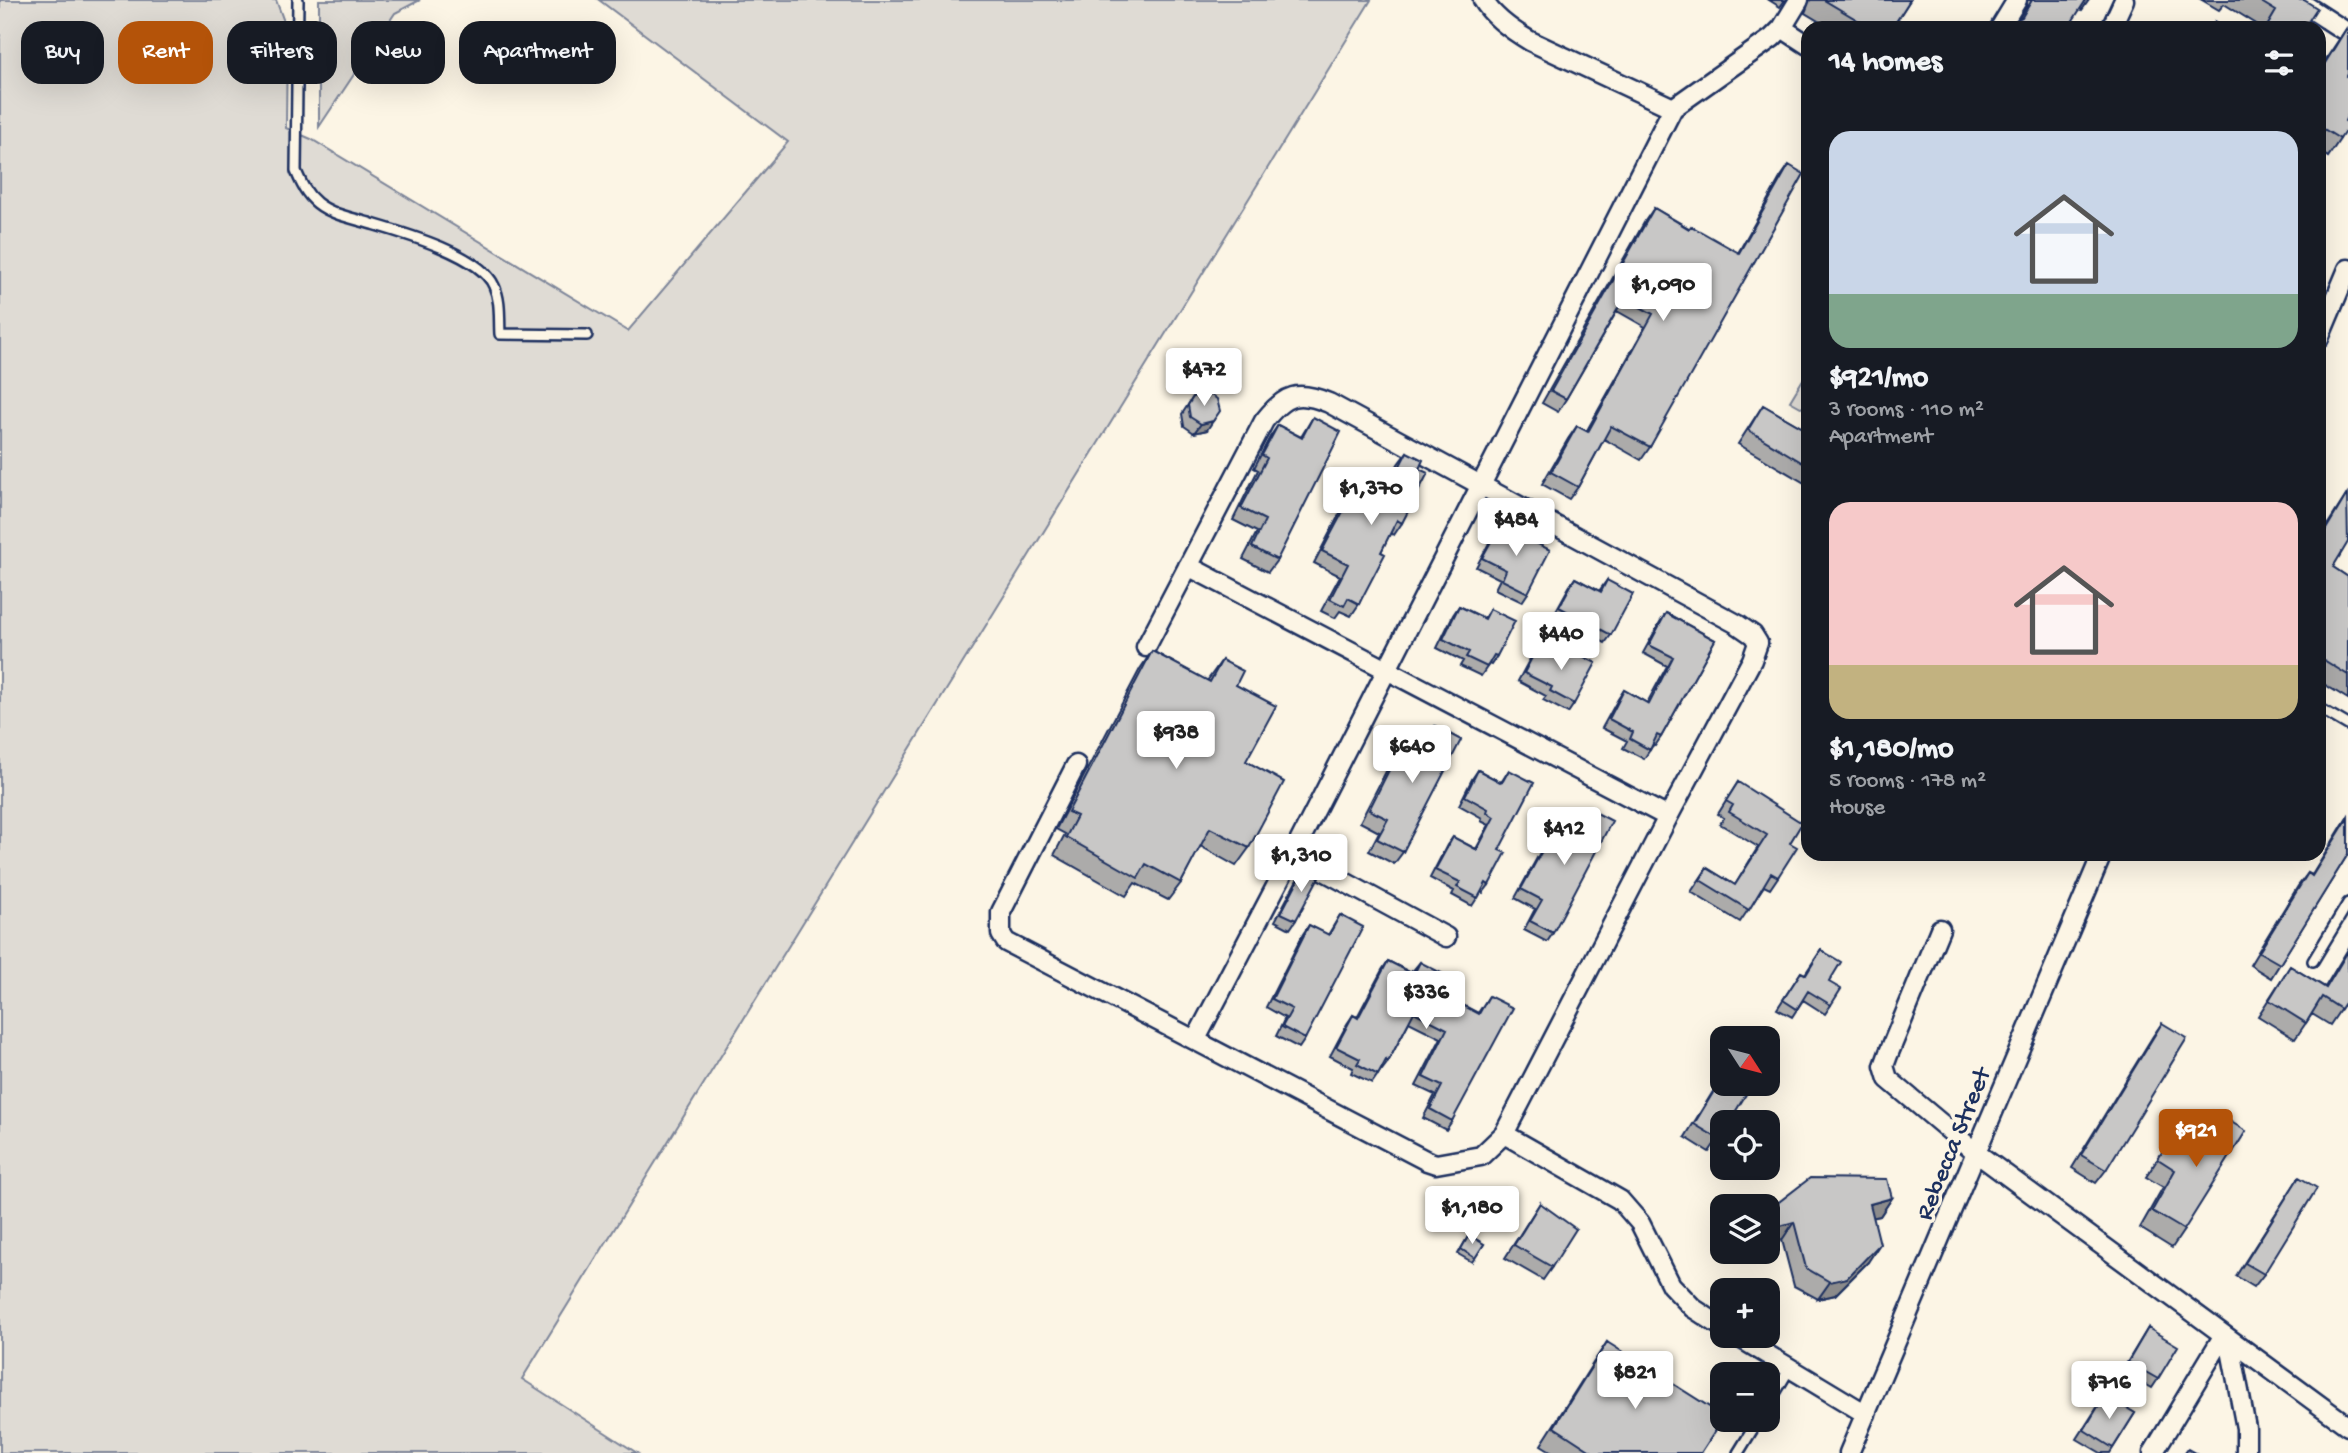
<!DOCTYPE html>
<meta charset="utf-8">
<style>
:root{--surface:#171b24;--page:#242831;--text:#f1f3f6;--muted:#9ea1a6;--accent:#b45309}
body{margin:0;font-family:"Gochi Hand",sans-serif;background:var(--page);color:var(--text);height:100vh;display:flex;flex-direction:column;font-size:26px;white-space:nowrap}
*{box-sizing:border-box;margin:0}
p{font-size:23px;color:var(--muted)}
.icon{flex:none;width:38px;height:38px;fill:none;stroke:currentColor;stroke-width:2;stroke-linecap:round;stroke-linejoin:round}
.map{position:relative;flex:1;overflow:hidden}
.panel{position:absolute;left:1801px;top:21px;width:525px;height:840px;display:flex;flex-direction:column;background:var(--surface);border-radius:21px;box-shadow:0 7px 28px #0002}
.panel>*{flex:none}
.guide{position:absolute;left:21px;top:21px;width:665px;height:63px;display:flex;gap:14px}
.needle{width:46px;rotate:126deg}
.controls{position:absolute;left:1710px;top:1026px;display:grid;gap:14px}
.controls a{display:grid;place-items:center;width:70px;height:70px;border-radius:14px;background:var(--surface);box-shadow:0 7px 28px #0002;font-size:35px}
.price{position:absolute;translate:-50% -60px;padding:0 16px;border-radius:7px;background:#fff;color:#222;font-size:23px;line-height:46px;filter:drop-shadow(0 2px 4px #0008)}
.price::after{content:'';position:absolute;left:50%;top:42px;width:21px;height:16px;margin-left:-10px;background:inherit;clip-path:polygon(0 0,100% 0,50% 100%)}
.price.on{background:var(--accent);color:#fff}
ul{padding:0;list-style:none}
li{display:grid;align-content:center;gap:14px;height:371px;padding:0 28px}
li span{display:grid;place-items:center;height:217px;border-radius:21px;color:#555}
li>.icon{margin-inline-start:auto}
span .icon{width:126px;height:126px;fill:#fffc;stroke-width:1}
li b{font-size:30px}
h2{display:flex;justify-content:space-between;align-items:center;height:84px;padding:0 28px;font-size:30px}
.pill{padding:0 24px;border-radius:21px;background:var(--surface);box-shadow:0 7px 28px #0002;font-size:24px;line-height:63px}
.pill.on{background:var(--accent);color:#fff}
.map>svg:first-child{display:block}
.green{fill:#dfdbd4;stroke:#7d8599;stroke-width:2}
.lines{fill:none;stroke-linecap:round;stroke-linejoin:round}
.service-casing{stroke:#1b2f5e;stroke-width:14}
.minor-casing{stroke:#1b2f5e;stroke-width:23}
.service{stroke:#fcf5e5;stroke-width:9}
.minor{stroke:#fcf5e5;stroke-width:18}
.wall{fill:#acabaa;stroke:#1b2f5e;stroke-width:2}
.shaded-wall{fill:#8c8b8b;stroke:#1b2f5e;stroke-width:2}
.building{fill:#c8c7c6;stroke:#1b2f5e;stroke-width:2}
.labels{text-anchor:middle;stroke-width:7;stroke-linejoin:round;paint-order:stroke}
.street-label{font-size:26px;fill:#1b2f5e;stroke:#fcf5e5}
</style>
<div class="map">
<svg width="2348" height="1453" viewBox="0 0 2348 1453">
<rect width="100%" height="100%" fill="#fcf5e5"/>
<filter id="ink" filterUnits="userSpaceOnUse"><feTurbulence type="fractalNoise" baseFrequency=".0143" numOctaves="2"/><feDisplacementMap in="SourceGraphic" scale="14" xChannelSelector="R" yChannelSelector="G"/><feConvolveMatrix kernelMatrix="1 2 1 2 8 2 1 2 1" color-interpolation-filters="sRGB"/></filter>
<g filter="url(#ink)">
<path class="green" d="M0,0H276L287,30L286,128L311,139L628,331L788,142L599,0H1371L522,1379L637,1453H0Z
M319,0H420L395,13L319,127Z
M1808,371V411L1790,401Z"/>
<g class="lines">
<g class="service-casing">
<path id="service" d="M298,0L296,171C301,183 306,194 317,203C332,215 353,218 372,224C403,233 481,255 494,286C501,301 499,318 500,334L587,335
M2319,708L2348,725
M2313,961L2348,903
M1768,1405L1790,1368
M1738,1453L1759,1419"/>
</g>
<g class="minor-casing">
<path id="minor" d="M1483,0C1493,17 1513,31 1530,41L1673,108
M2297,0L2348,33
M1782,28L1808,45
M2000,28L2017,0
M2111,28L2124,0
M2319,338L2348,269
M1188,566L1668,817
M1076,765L1001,912V934L1006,942L1427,1161L1436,1164L1481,1156L1504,1134L1668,817L1752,660L1758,643L1753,635L1737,624L1329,403C1298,390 1285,394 1264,421L1146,647
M1293,854L1446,937
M1940,929L1888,1055L1884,1066L1888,1079L1975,1152L2348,1426
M1196,1039L1293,854L1673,108L1772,38L1782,28L1799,0
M1504,1134L1620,1200L1640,1223L1671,1285L1693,1308L1722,1327
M1735,1335L1866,1414
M2229,1339L2246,1428V1453
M1849,1453L2102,854
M2153,1453L2224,1335"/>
</g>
<use href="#service" class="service"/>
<use href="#minor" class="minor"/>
</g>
<path class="wall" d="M1769,0H1785L1780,7Z
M1810,0H1910L1892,28H1830L1805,13Z
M2027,0H2089L2082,10L2080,9L2019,18L2027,6Z
M2202,0H2304V28H2263L2224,4L2219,10Z
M2346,29L2347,76L2345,121L2340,139L2328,157L2319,151V59L2324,62Z
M1789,165L1650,447L1641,460L1604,439L1578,487L1569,499L1542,484L1568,439L1577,426L1586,432L1645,327L1617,311L1566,399L1558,412L1542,403L1645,221L1654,208L1689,228L1738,253L1780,178Z
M1195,394L1207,430L1194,433L1184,426L1182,414Z
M1763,405L1808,431V485L1738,444Z
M1313,417L1277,560L1268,572L1243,559L1257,532L1233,520L1258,470L1254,468L1270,437L1278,425L1301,437Z
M1407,452L1419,469L1402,523L1394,535L1390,533L1381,552L1359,604L1351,616L1340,611L1335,618L1321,611L1340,576L1314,563L1354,486L1363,474L1387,486L1398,464Z
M2347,494L2333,567L2348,577V699L2319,681V538Z
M1500,525L1528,593L1522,602L1495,589L1500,579L1476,567L1494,534Z
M1575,578L1599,591L1607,580L1611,635L1605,643L1553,616L1569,587Z
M1459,606L1484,618L1490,609L1497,656L1491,665L1489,664L1481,676L1460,666L1463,661L1437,648L1453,615Z
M1666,613L1715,640L1661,737L1655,746L1653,745L1644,759L1623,748L1627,741L1602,728L1618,699L1624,690L1647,703L1667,666L1643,653L1660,622Z
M1539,644L1565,658L1571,650L1574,704L1568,713L1543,700L1546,696L1518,681L1533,653Z
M1152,651L1207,681L1222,660L1236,685L1246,761L1249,848L1236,866L1200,846L1181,883L1168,900L1135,883L1126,896L1054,855L1065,834L1056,829L1140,669Z
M1435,726L1403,852L1394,864L1369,851L1379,832L1360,822L1398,748L1406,736L1423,745Z
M1478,770L1500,782L1502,781L1509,770L1499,850L1489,885L1483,893L1481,892L1472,906L1452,895L1454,891L1430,878L1447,845L1453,837L1476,849L1489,825L1481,821L1482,818L1459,805L1472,779Z
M1738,782L1790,843L1778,877L1770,889L1764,886L1740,922L1691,892L1707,868L1735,885L1758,847L1720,824L1724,818L1718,814Z
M1589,809L1553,933L1547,942L1524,930L1535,909L1515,898L1554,827L1560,818L1577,828Z
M2348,816V854L2271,978L2250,965L2298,886L2308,873L2312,875Z
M1305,867L1296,920L1290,929L1275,921L1299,876Z
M1340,915L1305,1039L1299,1048L1276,1036L1285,1018L1266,1007L1303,934L1309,925L1328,935Z
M2348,949V998L2330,1025L2312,1014L2295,1039L2258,1016L2290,966L2325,987Z
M1821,950L1829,982L1831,1005L1825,1014L1803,1000L1792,1017L1777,1009L1801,972L1805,974Z
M1388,961L1411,973L1420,962L1436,991L1478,1013L1489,996L1452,1121L1446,1130L1423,1118L1435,1095L1416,1086L1441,1038L1409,1022L1388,1062L1382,1070H1381L1372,1083L1351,1073L1353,1068L1330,1056L1347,1024L1353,1015L1357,1017L1382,970Z
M2162,1023L2106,1170L2096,1183L2072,1168L2153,1036Z
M1722,1077V1133L1709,1152L1685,1137Z
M2170,1140L2184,1230L2172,1248L2140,1228L2163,1187L2146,1177Z
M2299,1177L2264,1274L2254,1287L2236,1276Z
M1892,1198L1880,1216L1873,1217L1868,1262L1835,1295L1818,1299L1794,1286L1782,1240L1768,1244V1215L1775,1205Z
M1540,1203L1552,1267L1543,1280L1505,1258Z
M1469,1235L1484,1244L1472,1262L1458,1254Z
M2148,1328L2158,1379L2152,1388L2122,1371Z
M1607,1342L1701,1453H1554L1541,1445L1595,1360Z
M2105,1395L2135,1413L2110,1453H2101L2077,1439Z"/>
<path class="shaded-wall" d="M1213,421L1207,430L1194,433L1201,424Z
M1892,1198L1880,1216L1857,1221L1870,1204Z
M1794,1222L1782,1240L1768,1244L1780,1226Z
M1880,1244L1868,1262L1835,1295L1818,1299L1830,1282Z"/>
<path class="building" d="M1824,0H1910L1892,28H1871Z
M2032,0H2086L2068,28H2009L2013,22L2022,17Z
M2258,0H2304L2317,8L2304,28H2266L2276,11Z
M2215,21L2226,28H2211Z
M2346,29L2348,30V74L2347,76L2348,77V115L2345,121L2348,123V127L2340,139L2319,126V59L2325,63Z
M1789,165L1804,174L1650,447L1611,426L1578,487L1551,472L1577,426L1588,432L1653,314L1624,298L1566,399L1551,391L1654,208L1689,229L1691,226L1739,253Z
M1207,392L1217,399L1220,411L1213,421L1201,424L1190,417L1188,405L1195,394Z
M1763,405L1808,431V466L1748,430Z
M1313,417L1341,432L1277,560L1252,547L1265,520L1241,508L1267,458L1262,455L1278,425L1302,438Z
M1407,452L1423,460L1419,469L1428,473L1402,523L1397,520L1381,552L1385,554L1359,604L1348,598L1344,606L1330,599L1348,564L1322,551L1363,474L1389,487Z
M2347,494L2348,542L2333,567L2348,577V675L2319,657V541Z
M1500,525L1550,550L1528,593L1502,580L1506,570L1482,558Z
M1575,578L1601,592L1607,580L1633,594L1611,635L1559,607Z
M1459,606L1485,619L1490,609L1515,621L1497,656L1494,655L1487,667L1466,657L1469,652L1443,639Z
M1666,613L1715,640L1661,737L1657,735L1650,750L1630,739L1633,732L1609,719L1624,690L1649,704L1673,657L1649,645Z
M1539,644L1567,659L1571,650L1596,663L1574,704L1550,691L1552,687L1524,673Z
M1152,651L1210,682L1222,660L1243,671L1236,685L1276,706L1246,761L1284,782L1249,848L1210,828L1181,883L1146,864L1138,878L1066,837L1077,816L1068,812Z
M1435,726L1461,740L1403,852L1377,839L1388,819L1369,810L1406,736L1425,745Z
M1478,770L1500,782L1503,781L1509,770L1534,783L1499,850L1506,853L1489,885L1486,883L1478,898L1457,887L1460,882L1435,870L1453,837L1477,850L1494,817L1487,812L1488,809L1465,796Z
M1738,782L1802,823L1790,843L1797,847L1778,877L1771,873L1749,910L1700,880L1707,868L1735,885L1767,835L1729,812L1733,805L1726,801Z
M1589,809L1612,821L1553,933L1530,921L1542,900L1521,889L1560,818L1579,828Z
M2348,818V854L2280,964L2259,952L2308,873L2312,876Z
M1305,867L1320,875L1296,920L1281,913Z
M1340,915L1363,927L1305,1039L1282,1027L1292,1009L1272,999L1309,925L1329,935Z
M1821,950L1841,962L1829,982L1841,989L1831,1005L1808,991L1797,1009L1783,1000L1801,972L1806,975Z
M2348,951V998L2341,1009L2322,997L2306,1023L2269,1000L2290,966L2326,988Z
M1388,961L1411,973L1412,971L1415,972L1420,962L1445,975L1436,991L1479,1014L1489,996L1513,1008L1452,1121L1430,1109L1442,1086L1423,1077L1447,1029L1414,1012L1388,1062L1386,1060L1378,1075L1357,1064L1360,1059L1336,1047L1353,1015L1358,1018Z
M2162,1023L2187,1038L2106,1170L2081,1155Z
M1722,1078V1083H1753L1729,1122H1722V1133L1719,1139L1694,1124Z
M2213,1111L2246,1131L2184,1230L2152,1211L2175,1170L2158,1159L2170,1140L2187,1150Z
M2299,1177L2317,1188L2264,1274L2245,1263Z
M1810,1178L1887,1179L1892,1198L1870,1204L1880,1244L1847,1278L1830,1282L1806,1268L1794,1222L1780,1226L1775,1205Z
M1540,1203L1576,1229L1552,1267L1514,1245Z
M1469,1235L1484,1244L1475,1258L1461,1249Z
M2148,1328L2178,1346L2158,1379L2128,1362Z
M1607,1342L1722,1415L1723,1419L1701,1453H1594L1554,1427Z
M2105,1395L2135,1413L2113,1448L2084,1430Z
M2188,1449L2195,1453H2185Z"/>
</g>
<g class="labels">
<g class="street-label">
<text transform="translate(1951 1143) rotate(-68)" y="9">Rebecca Street</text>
</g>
</g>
</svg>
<div class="controls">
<a><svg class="needle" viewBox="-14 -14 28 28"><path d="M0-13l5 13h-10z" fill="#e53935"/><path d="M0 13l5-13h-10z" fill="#9ea1a6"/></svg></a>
<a><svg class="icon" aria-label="locate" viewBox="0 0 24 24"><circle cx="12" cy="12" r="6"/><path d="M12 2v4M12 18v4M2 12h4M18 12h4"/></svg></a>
<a><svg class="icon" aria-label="layers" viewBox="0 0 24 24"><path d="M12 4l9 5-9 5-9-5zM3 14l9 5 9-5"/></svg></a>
<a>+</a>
<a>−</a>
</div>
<b class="price" style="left:1663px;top:323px">$1,090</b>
<b class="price" style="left:1204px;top:408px">$472</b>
<b class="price" style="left:1371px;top:527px">$1,370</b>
<b class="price" style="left:1516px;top:558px">$484</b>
<b class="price" style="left:1561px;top:672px">$440</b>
<b class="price" style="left:1176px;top:771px">$938</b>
<b class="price" style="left:1412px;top:785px">$640</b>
<b class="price" style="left:1564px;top:867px">$412</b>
<b class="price" style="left:1301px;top:894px">$1,310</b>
<b class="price" style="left:1426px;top:1031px">$336</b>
<b class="price on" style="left:2196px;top:1169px">$921</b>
<b class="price" style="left:1472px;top:1246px">$1,180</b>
<b class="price" style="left:1635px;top:1411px">$821</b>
<b class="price" style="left:2109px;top:1421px">$716</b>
<div class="guide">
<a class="pill">Buy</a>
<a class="pill on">Rent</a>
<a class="pill">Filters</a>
<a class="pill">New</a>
<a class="pill">Apartment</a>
</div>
<section class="panel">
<h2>14 homes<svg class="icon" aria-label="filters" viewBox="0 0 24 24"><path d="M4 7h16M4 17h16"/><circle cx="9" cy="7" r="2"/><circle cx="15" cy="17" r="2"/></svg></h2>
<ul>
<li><span style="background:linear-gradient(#c9d6e8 75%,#7fa58c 0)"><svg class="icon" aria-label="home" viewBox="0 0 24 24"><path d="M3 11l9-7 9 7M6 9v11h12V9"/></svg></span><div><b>$921/mo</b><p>3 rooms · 110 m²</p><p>Apartment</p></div></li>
<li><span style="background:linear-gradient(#f6c9c9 75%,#c2b280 0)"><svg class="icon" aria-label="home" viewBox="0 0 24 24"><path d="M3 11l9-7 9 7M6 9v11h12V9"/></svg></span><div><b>$1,180/mo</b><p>5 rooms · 178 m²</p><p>House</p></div></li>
</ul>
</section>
</div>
